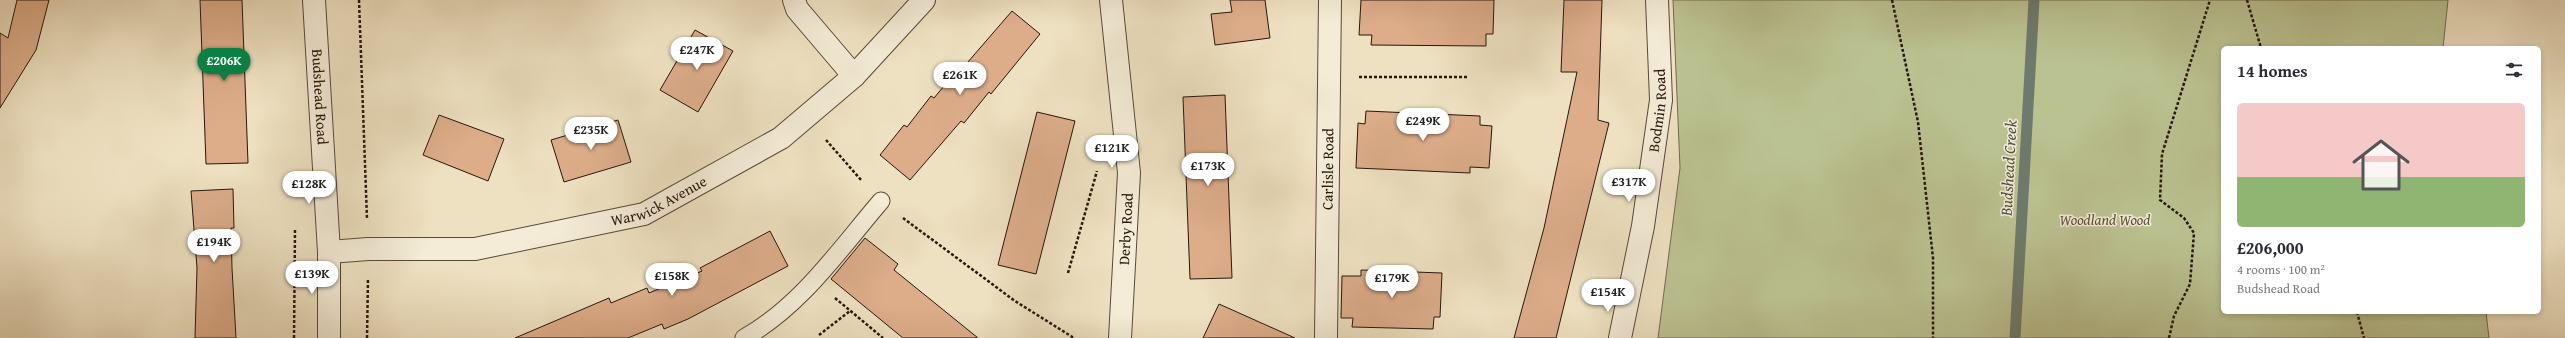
<!DOCTYPE html>
<meta charset="utf-8">
<style>
:root{--surface:#fff;--page:#f2f2f3;--text:#2b2b33;--muted:#7c7c81;--accent:#0b8043}
body{margin:0;font-family:"Gentium Book Plus",serif;background:var(--page);color:var(--text);height:100vh;display:flex;flex-direction:column;font-size:15px;white-space:nowrap}
*{box-sizing:border-box;margin:0}
p{font-size:13px;color:var(--muted)}
.icon{flex:none;width:22px;height:22px;fill:none;stroke:currentColor;stroke-width:2;stroke-linecap:round;stroke-linejoin:round}
.map{position:relative;flex:1;overflow:hidden}
.details{position:absolute;left:2221px;top:46px;width:320px;height:268px;display:flex;flex-direction:column;background:var(--surface);border-radius:6px;box-shadow:0 2px 6px #0003}
.details>*{flex:none}
.price{position:absolute;translate:-50% -34px;padding:0 9px;border-radius:14px;background:#fff;color:#222;font-size:13px;line-height:26px;filter:drop-shadow(0 1px 2px #0008)}
.price::after{content:'';position:absolute;left:50%;top:24px;width:12px;height:9px;margin-left:-6px;background:inherit;clip-path:polygon(0 0,100% 0,50% 100%)}
.price.current{background:var(--accent);color:#fff}
ul{padding:0;list-style:none}
li{display:grid;align-content:center;gap:8px;height:212px;padding:0 16px}
li span{display:grid;place-items:center;height:124px;border-radius:6px;color:#555}
li>.icon{margin-inline-start:auto}
span .icon{width:72px;height:72px;fill:#fffc;stroke-width:1}
li b{font-size:17px}
h2{display:flex;justify-content:space-between;align-items:center;height:48px;padding:0 16px;font-size:17px}
.map>svg:first-child{display:block}
.green{fill:#bbc291;stroke:#706c4e}
.lines{fill:none;stroke-linecap:round;stroke-linejoin:round}
.stream{stroke:#6c7b6d;stroke-width:11}
.building{fill:#ddad8a;stroke:#26160c}
.service-casing{stroke:#584939;stroke-width:19}
.minor-casing{stroke:#584939;stroke-width:24}
.tertiary-casing{stroke:#584939;stroke-width:24}
.path{stroke:#26160c;stroke-width:2.5;stroke-dasharray:3 2;stroke-linecap:butt}
.service{stroke:#f4ecd7;stroke-width:17}
.minor{stroke:#f4ecd7;stroke-width:22}
.tertiary{stroke:#f4ecd7;stroke-width:22}
.labels{text-anchor:middle;stroke-width:3;stroke-linejoin:round;paint-order:stroke}
.street-label{font-size:15px;fill:#26160c;stroke:#f4ecd7}
.park-label{font-size:15px;font-style:italic;fill:#5a523b;stroke:#f4ecd7}
.water-label{font-size:16px;font-style:italic;fill:#4f5145;stroke:#f4ecd7}
</style>
<div class="map">
<svg width="2565" height="338" viewBox="0 0 2565 338">
<rect width="100%" height="100%" fill="#eee1c1"/>
<filter id="stains"><feTurbulence type="fractalNoise" baseFrequency=".005" numOctaves="4"/><feColorMatrix values="0 0 0 0 .2 0 0 0 0 .09 0 0 0 0 .02 0 0 0 .5 -.17"/></filter>
<radialGradient id="worn" r=".72"><stop offset=".6" stop-color="#630" stop-opacity="0"/><stop offset="1" stop-color="#630" stop-opacity=".3"/></radialGradient>
<path class="green" d="M1673,0H2448L2443,48H2223V312H2486L2489,338H1658L1680,168Z"/>
<g class="lines">
<path class="stream" d="M2015,338L2034,0"/>
</g>
<path class="building" d="M17,0H49L36,50L0,108V33L8,38Z
M200,0H242L248,163L206,164Z
M1230,0H1265L1270,38L1215,45L1211,14L1232,12Z
M1361,0H1494L1493,34H1486V46L1371,45L1372,35H1359Z
M1564,0H1602L1598,120L1609,123L1556,338H1514L1544,228L1577,72H1561Z
M1012,11L1040,34L991,94L989,92L964,123L961,121L910,180L880,155L904,125L907,127L931,96L934,98L959,68L961,70Z
M695,30L733,51L698,112L660,90Z
M1225,95L1232,278L1190,279L1183,97Z
M1366,111L1480,116V125L1492,126L1489,168L1470,167V173L1356,168L1358,123L1365,124Z
M1037,112L1075,121L1036,274L998,265Z
M439,115L504,139L488,181L423,155Z
M618,120L631,162L564,182L551,140Z
M233,189L234,228H231L232,268L236,338H195L197,268L191,191Z
M770,231L788,266L688,319L664,329L662,324L628,338H515L609,298L611,303L647,288L649,293L702,271L700,268Z
M865,238L898,264L894,270L978,338H903L831,279Z
M1361,270L1442,273L1440,317H1434L1433,329L1352,327L1353,318H1341L1342,276H1361Z
M1219,304L1295,338H1203Z"/>
<g class="lines">
<g class="service-casing">
<path id="service" d="M744,338C801,306 839,250 881,201"/>
</g>
<g class="minor-casing">
<g id="minor">
<path d="M794,0L797,9L854,76"/>
<path d="M1111,0L1129,173L1120,338"/>
<path id="s1" d="M329,252L368,249H475L644,214L781,138L854,76L924,0"/>
<path id="s2" d="M1326,338L1330,0"/>
<path id="s3" d="M1620,338L1643,226L1661,100L1657,0"/>
</g>
</g>
<g class="tertiary-casing">
<g id="tertiary">
<path id="s4" d="M314,0L329,252V338"/>
</g>
</g>
<path class="path" d="M359,0L367,219
M1892,0L1918,122L1933,258V338
M2247,0L2261,48
M1359,77H1469
M826,140L862,181
M903,218L1015,301L1074,338
M1068,273L1097,171
M835,298L883,338
M2357,312L2364,338
M819,335L850,311
M294,338L295,230
M367,338L368,278
M2169,338L2174,316L2190,284L2194,233L2184,218L2160,200L2162,154L2210,0"/>
<use href="#service" class="service"/>
<use href="#minor" class="minor"/>
<use href="#tertiary" class="tertiary"/>
</g>
<g class="labels">
<g class="street-label">
<text dy="5" stroke="none"><textPath href="#s4" startOffset="97">Budshead Road</textPath></text>
<text dy="5" stroke="none"><textPath href="#s3" startOffset="231">Bodmin Road</textPath></text>
<text dy="5" stroke="none"><textPath href="#s2" startOffset="169">Carlisle Road</textPath></text>
<text dy="5" stroke="none"><textPath href="#s1" startOffset="337">Warwick Avenue</textPath></text>
<text transform="translate(1126 229) rotate(-87)" y="5">Derby Road</text>
</g>
<g class="park-label">
<text x="2105" y="225">Woodland Wood</text>
</g>
<g class="water-label">
<text transform="translate(2008 168) rotate(-87)" y="6">Budshead Creek</text>
</g>
</g>
<rect width="100%" height="100%" filter="url(#stains)"/>
<rect width="100%" height="100%" fill="url(#worn)"/>
</svg>
<b class="price" style="left:697px;top:71px">£247K</b>
<b class="price current" style="left:224px;top:82px">£206K</b>
<b class="price" style="left:960px;top:96px">£261K</b>
<b class="price" style="left:1423px;top:142px">£249K</b>
<b class="price" style="left:591px;top:151px">£235K</b>
<b class="price" style="left:1112px;top:169px">£121K</b>
<b class="price" style="left:1208px;top:187px">£173K</b>
<b class="price" style="left:1629px;top:203px">£317K</b>
<b class="price" style="left:309px;top:205px">£128K</b>
<b class="price" style="left:214px;top:263px">£194K</b>
<b class="price" style="left:312px;top:295px">£139K</b>
<b class="price" style="left:672px;top:297px">£158K</b>
<b class="price" style="left:1392px;top:299px">£179K</b>
<b class="price" style="left:1608px;top:313px">£154K</b>
<section class="details">
<h2>14 homes<svg class="icon" aria-label="filters" viewBox="0 0 24 24"><path d="M4 7h16M4 17h16"/><circle cx="9" cy="7" r="2"/><circle cx="15" cy="17" r="2"/></svg></h2>
<ul>
<li><span style="background:linear-gradient(#f6c9c9 60%,#8fb573 0)"><svg class="icon" aria-label="home" viewBox="0 0 24 24"><path d="M3 11l9-7 9 7M6 9v11h12V9"/></svg></span><div><b>£206,000</b><p>4 rooms · 100 m²</p><p>Budshead Road</p></div></li>
</ul>
</section>
</div>
